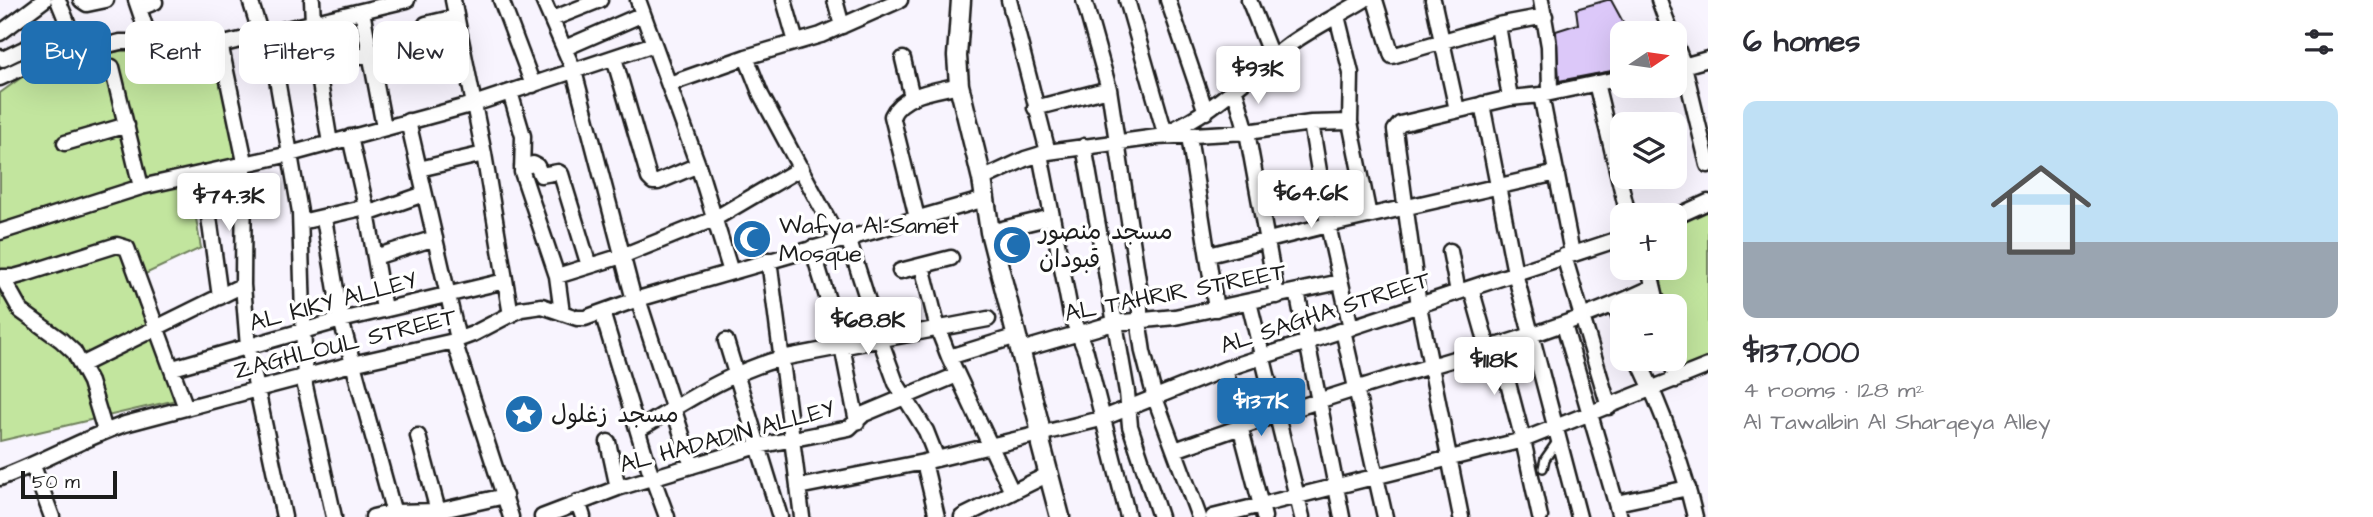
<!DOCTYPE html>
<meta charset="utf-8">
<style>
:root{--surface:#fff;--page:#f2f2f3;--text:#2b2b33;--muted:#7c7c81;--line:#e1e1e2;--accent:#1f6fb2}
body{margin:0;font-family:"Architects Daughter","Playpen Sans Arabic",sans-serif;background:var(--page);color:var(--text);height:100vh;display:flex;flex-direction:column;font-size:26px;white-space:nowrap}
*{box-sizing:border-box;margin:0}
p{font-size:23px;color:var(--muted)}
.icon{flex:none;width:38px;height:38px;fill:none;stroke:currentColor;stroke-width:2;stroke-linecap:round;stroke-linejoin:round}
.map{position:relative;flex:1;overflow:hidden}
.side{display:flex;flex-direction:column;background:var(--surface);width:665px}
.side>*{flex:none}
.banner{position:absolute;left:21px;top:21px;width:665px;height:63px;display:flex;gap:14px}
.needle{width:46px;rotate:77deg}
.tools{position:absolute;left:1610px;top:21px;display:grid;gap:14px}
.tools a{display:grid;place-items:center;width:77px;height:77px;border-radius:14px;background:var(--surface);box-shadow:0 7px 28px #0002;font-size:35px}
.scale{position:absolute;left:21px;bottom:18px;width:96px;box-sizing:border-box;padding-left:7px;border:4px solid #1c1c1c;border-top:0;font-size:19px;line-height:24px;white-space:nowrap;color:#1c1c1c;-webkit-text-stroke:5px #fff;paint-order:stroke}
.price{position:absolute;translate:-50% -60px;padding:0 16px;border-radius:7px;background:#fff;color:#222;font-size:23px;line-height:46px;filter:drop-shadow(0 2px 4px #0008)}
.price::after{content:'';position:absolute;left:50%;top:42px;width:21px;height:16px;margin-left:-10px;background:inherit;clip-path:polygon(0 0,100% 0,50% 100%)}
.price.current{background:var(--accent);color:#fff}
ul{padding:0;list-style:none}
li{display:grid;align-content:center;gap:14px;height:371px;padding:0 35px}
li+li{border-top:2px solid var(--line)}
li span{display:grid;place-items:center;height:217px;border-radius:14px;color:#555}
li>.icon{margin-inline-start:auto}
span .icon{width:126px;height:126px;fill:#fffc;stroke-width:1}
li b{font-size:30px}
h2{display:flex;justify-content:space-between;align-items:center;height:84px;padding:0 35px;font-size:30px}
.tag{padding:0 24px;border-radius:14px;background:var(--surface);box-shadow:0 7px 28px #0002;font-size:24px;line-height:63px}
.tag.current{background:var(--accent);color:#fff}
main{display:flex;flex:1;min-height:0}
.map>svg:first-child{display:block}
.green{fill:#c2e59e;stroke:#6f805d;stroke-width:2}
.building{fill:#dcc8f9;stroke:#1c1c1c;stroke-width:2}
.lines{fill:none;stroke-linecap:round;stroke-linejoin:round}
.service-casing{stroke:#1c1c1c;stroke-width:12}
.minor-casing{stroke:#1c1c1c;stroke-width:19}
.tertiary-casing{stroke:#1c1c1c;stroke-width:23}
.service{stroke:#fff;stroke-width:7}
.minor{stroke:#fff;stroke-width:14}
.tertiary{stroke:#fff;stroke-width:18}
.labels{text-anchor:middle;stroke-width:7;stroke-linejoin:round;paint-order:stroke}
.poi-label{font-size:24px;fill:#1c1c1c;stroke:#fff;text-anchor:start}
.street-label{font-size:24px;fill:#1c1c1c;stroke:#fff}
</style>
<main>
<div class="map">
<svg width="1708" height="517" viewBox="0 0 1708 517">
<rect width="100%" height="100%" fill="#f8f4fe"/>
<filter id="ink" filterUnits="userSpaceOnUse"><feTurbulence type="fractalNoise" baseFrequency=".0143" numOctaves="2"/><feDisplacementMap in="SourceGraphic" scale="14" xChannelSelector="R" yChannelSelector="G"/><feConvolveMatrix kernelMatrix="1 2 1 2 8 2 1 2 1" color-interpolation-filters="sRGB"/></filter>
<g filter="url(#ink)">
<path class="green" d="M130,48L171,54L214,50L236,157L191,189L201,248L130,281L176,400L0,441V93L22,77Z
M1708,202V366L1676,380L1675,306H1658L1649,268H1675V217Z"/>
<path class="building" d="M1607,0H1611L1629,33H1622V69L1559,81L1556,31L1578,24L1576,9Z"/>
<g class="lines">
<g class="service-casing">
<path id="service" d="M1543,468L1545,459L1559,439"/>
</g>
<g class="minor-casing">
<path id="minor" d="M81,0L87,4L106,0
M136,0L151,44
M250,0L261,35
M312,0L313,23
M453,0L484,154L511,315
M501,0L533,85
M543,0L574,71L634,300
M638,0L698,165L731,272
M784,0L796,42
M835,0L842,26
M1009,0L1048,152
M1084,0L1109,89L1140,293V332L1143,352L1155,398L1199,517
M1127,0L1165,133
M1168,0L1206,112
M1249,0L1272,58
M1375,0L1392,56L1498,25L1545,16
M1433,0L1457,110
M1541,0L1549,46L1550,92
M1659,0L1671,33
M140,8L155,2
M362,11L384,127
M1337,16L1351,73L1350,122L1369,216
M552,19L600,0
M310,23L330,143
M1498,25L1510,98
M0,33L44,0
M269,33L300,212L305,386L334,517
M220,43L244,157L243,285L248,347L284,517
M1675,43L1684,66L1708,165
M565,48L643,14
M0,57L3,59L69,27L58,0
M746,57L761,95L839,240
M614,58L649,178L653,182H658L698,165
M903,59L912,97
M317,65L422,43L425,38L423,30L426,24L456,17
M112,67L141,187
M1676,68L1708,59
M0,78L30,64L120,42H141L170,46L228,43L407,0
M1596,83L1628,215
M669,84L746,57L821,35L900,0
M1235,91L1247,132L1277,296
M510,92L523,136L522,172L557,276L562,313
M1541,95L1572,253
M1482,104L1515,273L1579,517
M1035,108L1109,89
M408,121L458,339
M1311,123L1328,225L1351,328
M1163,134C1216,111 1241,81 1286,47C1310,29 1338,16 1364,0
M1189,136L1216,309
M350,137L366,207L384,309
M65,143L127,125
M1084,146L1127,392L1130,426L1160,517
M1040,154L1071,315L1086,352L1128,517
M522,167L533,164L537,166L541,175L558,172L561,174L589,266
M419,169L484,154
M203,173L220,297
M982,179L1025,159L1048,152L1157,137L1247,132L1311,123L1350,122
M367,214L424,194
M1675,217L1708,202
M324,218L341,320L395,517
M917,218L892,116C903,93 936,91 959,85
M301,222L366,207
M0,232L141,187L290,154L474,104L654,44
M990,232L1052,217
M848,238L880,339L896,383L926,431L937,459
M812,248L842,346L857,422
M1450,251L1458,292
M1209,255L1328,225L1557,173
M1564,256L1609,407
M375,257L435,238
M769,260L802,517
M922,266L938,329L949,357L1012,492
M1649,268L1658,306
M900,271L951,258
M557,276L622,256L714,219L801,168
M0,277H14L25,274L117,245L127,248L186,408
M2,277L21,311L61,340L74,352L90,382L105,431
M1471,288L1488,348
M1297,291L1342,517
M638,299L692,466
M1249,302L1302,517
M1614,305L1622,323
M602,312L649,468L667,517
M1564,325L1620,517
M1343,330L1385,517
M454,341L511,517
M726,341L780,517
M1498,345L1523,440L1540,517
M1021,350L1114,323L1175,317L1340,282
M949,357L1017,336
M1638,359C1662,410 1682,462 1695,517
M1671,359L1676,380
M81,365L243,285
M173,368L341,320L505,281
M1225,369L1264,517
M638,430C685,402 729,372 782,358L988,319
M418,436L438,511
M608,442L618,488
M1175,450C1248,424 1322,399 1397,376C1484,350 1571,326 1653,287
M924,462L937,517
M33,466L52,517
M0,478C43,462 82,439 125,424L352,364L454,341L473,334L521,309L542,306L577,318H585L638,299L985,199
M798,487L924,462L1101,419L1225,369L1622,238
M578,502L583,517
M1616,503L1688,488
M373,517L394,512L438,511L505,496
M542,517L618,488L758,446L849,428L864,414L957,375
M962,517L1049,474
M1213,517L1523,440L1708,366
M1461,517L1419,306L1395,130L1400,124L1510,98L1541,95L1622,78"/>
</g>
<g class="tertiary-casing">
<path id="tertiary" d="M961,0L957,56L959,85L982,179L990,232L1039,423L1041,445L1060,517"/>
</g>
<use href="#service" class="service"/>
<use href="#minor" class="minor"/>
<use href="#tertiary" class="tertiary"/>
</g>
</g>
<defs>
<g id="mosque-disc" transform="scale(2.0125)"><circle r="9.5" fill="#1f6fb2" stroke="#fff"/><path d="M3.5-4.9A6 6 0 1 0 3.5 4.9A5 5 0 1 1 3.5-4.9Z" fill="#fff"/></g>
<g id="sight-disc" transform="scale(2.0125)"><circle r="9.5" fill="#1f6fb2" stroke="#fff"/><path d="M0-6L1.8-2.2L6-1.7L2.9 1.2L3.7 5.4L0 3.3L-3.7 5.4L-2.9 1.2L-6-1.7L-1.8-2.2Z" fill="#fff"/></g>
</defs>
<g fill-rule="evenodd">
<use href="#mosque-disc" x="752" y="239"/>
<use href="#mosque-disc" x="1012" y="245"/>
<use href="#sight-disc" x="524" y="414"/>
</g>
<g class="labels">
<g class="poi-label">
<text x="779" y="233">Wafya Al-Samet<tspan x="779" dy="28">Mosque</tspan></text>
<text x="1039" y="239">مسجد منصور<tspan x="1039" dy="28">قبودان</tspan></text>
<text x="551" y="422">مسجد زغلول</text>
</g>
<g class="street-label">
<text transform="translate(1175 292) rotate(-11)" y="8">AL TAHRIR STREET</text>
<text transform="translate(333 301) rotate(-15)" y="8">AL KIKY ALLEY</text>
<text transform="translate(1325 312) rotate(-18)" y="8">AL SAGHA STREET</text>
<text transform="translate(345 343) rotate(-14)" y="8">ZAGHLOUL STREET</text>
<text transform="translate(727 436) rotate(-15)" y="8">AL HADADIN ALLEY</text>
</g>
</g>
</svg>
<div class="tools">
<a><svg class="needle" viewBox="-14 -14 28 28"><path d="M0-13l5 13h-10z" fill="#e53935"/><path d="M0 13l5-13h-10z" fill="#7c7c81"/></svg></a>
<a><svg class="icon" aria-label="layers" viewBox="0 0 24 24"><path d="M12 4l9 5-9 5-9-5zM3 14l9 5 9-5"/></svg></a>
<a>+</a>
<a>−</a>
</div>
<div class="scale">50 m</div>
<b class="price" style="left:1258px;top:106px">$93K</b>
<b class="price" style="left:1311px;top:230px">$64.6K</b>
<b class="price" style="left:229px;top:233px">$74.3K</b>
<b class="price" style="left:868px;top:357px">$68.8K</b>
<b class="price" style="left:1494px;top:397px">$118K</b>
<b class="price current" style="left:1261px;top:438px">$137K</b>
<div class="banner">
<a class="tag current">Buy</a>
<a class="tag">Rent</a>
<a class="tag">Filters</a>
<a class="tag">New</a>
</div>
</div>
<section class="side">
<h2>6 homes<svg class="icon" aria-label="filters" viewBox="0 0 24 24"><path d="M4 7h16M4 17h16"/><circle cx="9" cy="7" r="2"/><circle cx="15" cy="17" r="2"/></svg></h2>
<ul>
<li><span style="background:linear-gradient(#bfe0f5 65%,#9aa5b1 0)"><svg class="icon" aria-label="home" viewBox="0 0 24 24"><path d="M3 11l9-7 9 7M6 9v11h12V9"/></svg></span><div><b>$137,000</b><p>4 rooms · 128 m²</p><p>Al Tawalbin Al Sharqeya Alley</p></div></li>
</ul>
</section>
</main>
